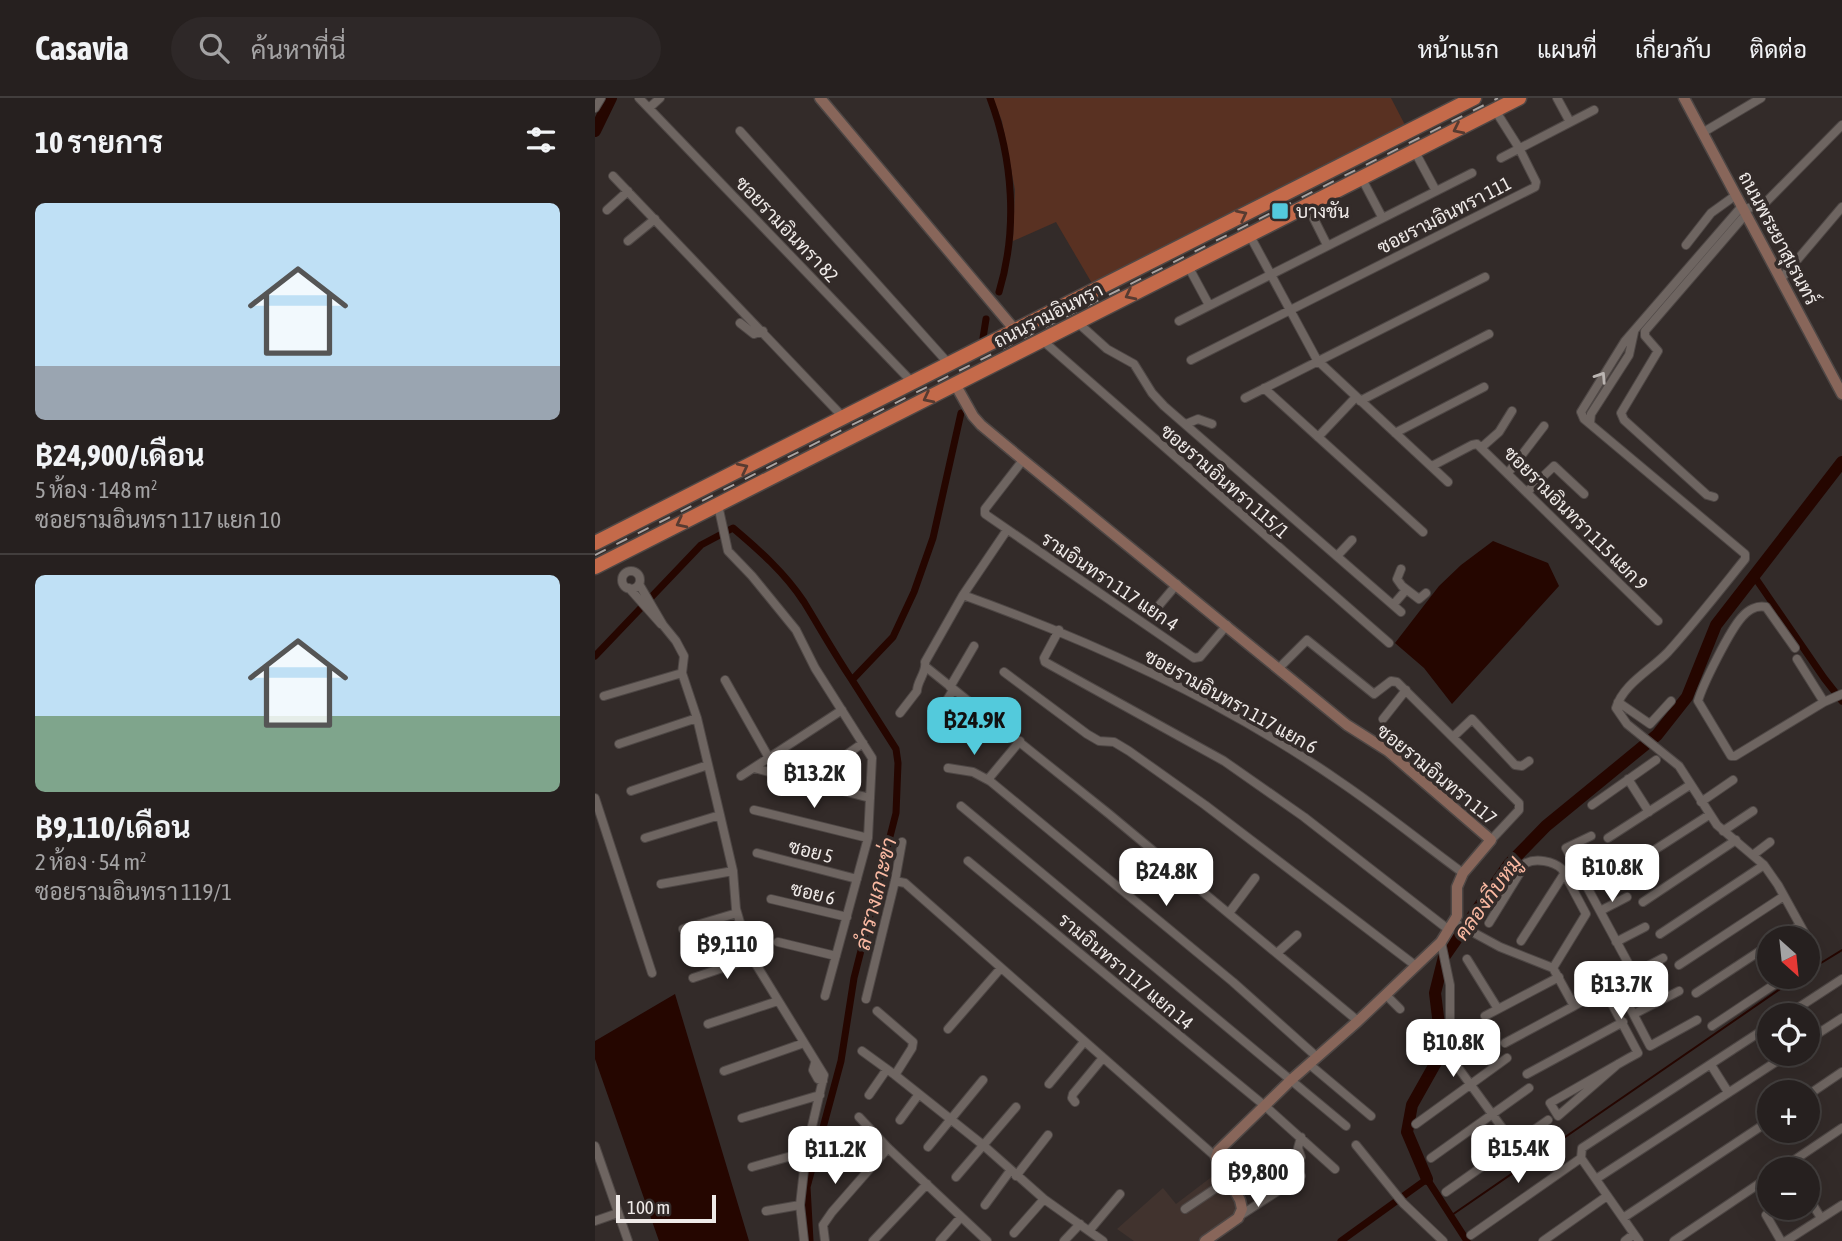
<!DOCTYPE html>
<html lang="th">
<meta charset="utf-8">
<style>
:root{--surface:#26201f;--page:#2e2828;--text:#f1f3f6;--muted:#a4a3a4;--line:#423e3d;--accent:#53cadc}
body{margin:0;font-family:"Asap Condensed",Sarabun,sans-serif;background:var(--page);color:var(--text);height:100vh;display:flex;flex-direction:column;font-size:26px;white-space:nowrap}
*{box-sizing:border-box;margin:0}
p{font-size:23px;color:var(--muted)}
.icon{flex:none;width:38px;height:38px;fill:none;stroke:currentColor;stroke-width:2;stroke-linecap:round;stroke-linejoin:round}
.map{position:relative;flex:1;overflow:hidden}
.drawer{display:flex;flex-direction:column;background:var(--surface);width:595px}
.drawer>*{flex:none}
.needle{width:46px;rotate:153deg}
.buttons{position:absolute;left:1162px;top:828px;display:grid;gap:14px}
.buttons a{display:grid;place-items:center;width:63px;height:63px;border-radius:50%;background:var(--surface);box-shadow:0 7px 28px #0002,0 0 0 2px var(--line);font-size:35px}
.scale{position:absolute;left:21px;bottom:18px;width:100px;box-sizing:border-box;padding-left:7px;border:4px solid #efeae8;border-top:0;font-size:19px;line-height:24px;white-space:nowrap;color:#efeae8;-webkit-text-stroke:5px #332b29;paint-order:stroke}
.price{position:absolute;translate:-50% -60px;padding:0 16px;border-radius:14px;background:#fff;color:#222;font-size:23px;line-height:46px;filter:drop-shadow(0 2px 4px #0008)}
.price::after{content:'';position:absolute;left:50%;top:42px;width:21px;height:16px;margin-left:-10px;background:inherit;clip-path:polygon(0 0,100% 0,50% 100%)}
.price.selected{background:var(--accent);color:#111}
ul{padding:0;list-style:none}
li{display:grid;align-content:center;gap:14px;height:371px;padding:0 35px}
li+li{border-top:2px solid var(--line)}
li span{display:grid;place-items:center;height:217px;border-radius:10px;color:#555}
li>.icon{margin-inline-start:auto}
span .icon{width:126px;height:126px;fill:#fffc;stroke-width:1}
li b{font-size:30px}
h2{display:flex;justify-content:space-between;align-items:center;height:84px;padding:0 35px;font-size:30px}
header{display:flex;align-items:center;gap:42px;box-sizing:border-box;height:98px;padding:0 35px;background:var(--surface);border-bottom:2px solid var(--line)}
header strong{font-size:33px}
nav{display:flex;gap:38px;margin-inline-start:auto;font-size:24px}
.search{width:490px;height:63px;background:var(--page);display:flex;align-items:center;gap:18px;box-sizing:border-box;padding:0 24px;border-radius:38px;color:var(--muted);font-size:26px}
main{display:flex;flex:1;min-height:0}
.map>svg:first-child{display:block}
.built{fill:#41332e}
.green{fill:#593122}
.water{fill:#250600}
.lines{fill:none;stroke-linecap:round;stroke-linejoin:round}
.stream{stroke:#250600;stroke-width:2}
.canal{stroke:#250600;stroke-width:7}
.river{stroke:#250600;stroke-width:12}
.street-casing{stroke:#4e4745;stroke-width:10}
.secondary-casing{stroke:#4e4745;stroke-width:13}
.highway-casing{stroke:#4e4745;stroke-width:17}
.street{stroke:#6e6561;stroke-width:8}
.secondary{stroke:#88665a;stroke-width:10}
.highway{stroke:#c46a4a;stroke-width:14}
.rail{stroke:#a8a2a0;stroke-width:2;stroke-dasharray:12 12;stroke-linecap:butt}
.oneway{stroke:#573b31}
.oneway2{stroke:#bbb5b2}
.poi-dot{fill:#53cadc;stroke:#332b29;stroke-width:2.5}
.labels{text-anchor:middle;stroke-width:7;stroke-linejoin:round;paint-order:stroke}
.poi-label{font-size:19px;fill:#efeae8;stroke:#332b29;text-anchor:start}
.street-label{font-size:19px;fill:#efeae8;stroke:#332b29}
.water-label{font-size:21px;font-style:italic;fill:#fab9a2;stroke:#332b29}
</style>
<header>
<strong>Casavia</strong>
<div class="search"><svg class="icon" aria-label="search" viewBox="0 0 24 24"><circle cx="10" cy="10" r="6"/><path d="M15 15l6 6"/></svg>ค้นหาที่นี่</div>
<nav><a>หน้าแรก</a><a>แผนที่</a><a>เกี่ยวกับ</a><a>ติดต่อ</a></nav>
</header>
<main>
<section class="drawer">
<h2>10 รายการ<svg class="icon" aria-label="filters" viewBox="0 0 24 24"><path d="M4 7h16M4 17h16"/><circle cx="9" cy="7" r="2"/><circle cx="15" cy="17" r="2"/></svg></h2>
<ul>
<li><span style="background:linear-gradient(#bfe0f5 75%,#9aa5b1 0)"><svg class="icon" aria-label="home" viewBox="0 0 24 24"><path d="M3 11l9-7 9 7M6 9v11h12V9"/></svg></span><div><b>฿24,900/เดือน</b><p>5 ห้อง · 148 m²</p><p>ซอยรามอินทรา 117 แยก 10</p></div></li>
<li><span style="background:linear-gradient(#bfe0f5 65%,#7fa58c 0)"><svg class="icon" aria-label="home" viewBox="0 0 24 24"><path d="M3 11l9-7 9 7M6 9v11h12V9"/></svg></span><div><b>฿9,110/เดือน</b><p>2 ห้อง · 54 m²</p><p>ซอยรามอินทรา 119/1</p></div></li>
</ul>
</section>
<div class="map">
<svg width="1247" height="1143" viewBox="0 0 1247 1143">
<rect width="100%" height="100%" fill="#332b29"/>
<path class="built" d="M623,1074L643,1110L642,1116L603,1143H539L522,1131L568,1090L581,1106Z"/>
<path class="green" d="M398,0H796L810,27L498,187L461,124L418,143L420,92L407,23Z"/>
<path class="water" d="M898,443L953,465L964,488L857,606L829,570L800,545L844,488L866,467Z
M80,896L154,1143H64L0,961V943Z"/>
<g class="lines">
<path class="stream" d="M1213,873L1247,852
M854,1119L1204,878"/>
<path class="canal" d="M395,0C418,61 423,131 404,194
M388,240L391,221
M1159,478L1229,580L1247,603
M0,558L106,447L138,430C164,452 190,475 209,504C225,530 240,557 257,582
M215,1143L212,1089L246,963L259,880L301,715L303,665L301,651L257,582L298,539L319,494L338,440L366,315
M746,1143L832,1081L872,1143"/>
<path class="river" d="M0,33L16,0
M832,1081L812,1034L817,1007L844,959L845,935L840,895L849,859L914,766L951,728L1062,637L1092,599L1121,527L1247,364"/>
<g class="street-casing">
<path id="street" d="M44,0L317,284
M962,0L975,24
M0,10L6,0
M54,10L65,0
M145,33L354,266
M1107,35L1166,0
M819,52L841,93
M906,60L999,12
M18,78L248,319
M766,79L787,119
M712,107L732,147
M1147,108L1030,243L986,314L989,321L1150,456V461C1125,492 1100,524 1073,554C1056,572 1028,586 1021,610L1032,626L1084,668L1122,727L1169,767L1183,787L1220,854V859L1213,865
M1149,111L1167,107L1171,104L1247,27
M12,112L33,93
M654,136L722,262L853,384
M33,143L60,121
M1091,147L1116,115L1141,97
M593,168L614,207
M1186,181L1247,109
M584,223L877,75
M482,224L512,251L539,266L557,295L569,308L806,514
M145,225L159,236L168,233
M447,242L794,545
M596,262L940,89L941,84L924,50L900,12
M669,290L828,434
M650,300L890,179
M765,303L894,236
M995,325L996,316L1034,257L1039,234
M591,326L603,321L617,326
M800,335L889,289
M723,339L761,299
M887,349L904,334L917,313
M428,362L390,411V416L599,560L605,559L632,527
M837,368L877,347L882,346L1063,523
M913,375L949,328
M932,394L959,368L989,396
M1119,399L1112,397L1029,322L1026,315L1063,253L1050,238V233L1151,116
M123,407L133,453L157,478L201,532L220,570L277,660L273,740L230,898
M742,458L757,442
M806,471L802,481L807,488L824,501L831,495
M27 482a9 9 0 1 1 18 0a9 9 0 1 1-18 0Z
M44,486L68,527L81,543L89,558L87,575L102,620L125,717L138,773L141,811L154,855L229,977L211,1054L205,1107L209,1143
M34,490L66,526
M368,497C499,544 629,603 744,683C787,712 827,745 868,775
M798,507L811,492
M561,511L582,486
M464,532L449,560L450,564L629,663L709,719L854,832
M1200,550L1171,509C1162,507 1153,512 1147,519C1135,532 1108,586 1103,603L1136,658H1140L1229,604L1202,561
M331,569L514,716L763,923
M684,570L712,542L779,596L796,583L802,584L924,705V712L896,742
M409,574L492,636L504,643L519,644L534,653L610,707L821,868
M130,582L174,660
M355,589L379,548
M9,598L87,575
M1023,604L1055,626L1076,603
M1229,604L1247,596
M349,607L358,592
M305,615L322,593C322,583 332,574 330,564L368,497L412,432
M363,620L370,613L378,614L382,610
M788,621L811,592
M858,639L877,621L920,667L927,668L934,663
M24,646L102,620
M159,670L275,700
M353,670L378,674L395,683L638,884L722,959
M146,678L247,612
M1033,681L1054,714
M395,683V679L425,643
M212,684L268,645
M36,693L113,667
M0,700L57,875
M1106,704L1138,682
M997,707L1061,662
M366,708L751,1028
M159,712L273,740
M1128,733L1158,713
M996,738L971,750L1039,876
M50,740L125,717
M1013,740L1095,687
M162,755L262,781
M1158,757L1175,744
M373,763L670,1008L740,1071
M1030,771L1114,717
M988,782L1015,767
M300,783L310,785L621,1059
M66,786L138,773
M176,801L252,819
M1048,804L1141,742
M1005,813L1032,799
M634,815L660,780
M859,824L905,849L958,870L979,908L1009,891L1043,955L1032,961L955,1005L963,1018L1023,966
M894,825L931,765C941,760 958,763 967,771L991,816L958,870
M88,831L142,815
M1065,836L1169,767
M1185,840L1205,827
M926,843L969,776
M183,844L241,858
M846,844L855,887V939L859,964L919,1046
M1021,844L1050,829
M682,855L702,837
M872,861L903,911
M1084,867L1189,798
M98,880L157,860
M1022,885L1055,948L1102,922
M1009,891L1068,860
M1101,895L1174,847
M791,897L805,911
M271,901L300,783L307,744
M282,913L318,944L317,950L300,977L388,1047L449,1101L508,1143
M1039,916L1084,893
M1192,917L1247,881
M890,918L964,879
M113,926L183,903
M1117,928L1192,878
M353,931L406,870
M1213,942L1247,920
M910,945L979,908
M267,953L300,977
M856,955L893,929
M220,965L218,972L223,981L228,983
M714,966L776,1018
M1116,967L1133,994
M129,973L209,945
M932,976L1028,924
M454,986L489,944
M274,997L292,971
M1213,997L1247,974
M480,1004L477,1000L478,996L507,961
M264,1019L293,1050L392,1143
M147,1020L225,997
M305,1022L324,996
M821,1026L912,960
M706,1039L703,1050L706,1059
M761,1047L808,1105L848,1143
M0,1048L33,1143
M333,1049L388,982
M836,1060L934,990
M157,1069L211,1054
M1186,1071L1247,1030
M421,1078L453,1037
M361,1079L421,1009
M1001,1081L1193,956
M851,1094L953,1022
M1213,1099L1226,1120
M390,1107L415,1073
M590,1111L633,1082
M171,1113L205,1107
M646,1117L706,1078
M1171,1117L1186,1143
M1028,1120L1174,1023
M0,1123L23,1115
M494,1133L525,1096
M419,1135L449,1101
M876,1137L986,1060
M230,1143L228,1127L237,1114L293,1050
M278,1143L332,1086
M345,1143L366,1119
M469,1143L485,1126
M948,1143L1012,1098
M1030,1143L1039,1136
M1044,1143L986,1060L987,1050L1174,928
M1079,1143L1174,1079
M1191,1143L1247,1107"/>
</g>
<g class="secondary-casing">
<path id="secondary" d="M225,0L420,232
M1089,0L1247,296
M360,286L378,318L386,327L428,362L752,627L793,653L896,742L868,775L862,789V818L846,844L763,923L696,982L623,1053L621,1059L645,1102L647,1111L643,1120L610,1143"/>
</g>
<g class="highway-casing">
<path id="highway" d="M0,445L879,0
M0,469L924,0"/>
</g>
<use href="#street" class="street"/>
<use href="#secondary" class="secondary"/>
<use href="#highway" class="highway"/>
<path class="rail" d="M0,457L903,0"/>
</g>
<defs><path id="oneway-chevron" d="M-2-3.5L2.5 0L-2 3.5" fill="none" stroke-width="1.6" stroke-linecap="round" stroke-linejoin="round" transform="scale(1.75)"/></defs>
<g class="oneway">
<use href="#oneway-chevron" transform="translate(863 31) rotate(154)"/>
<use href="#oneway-chevron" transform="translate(647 117) rotate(-27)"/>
<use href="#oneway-chevron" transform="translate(535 197) rotate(153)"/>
<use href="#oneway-chevron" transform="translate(333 300) rotate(153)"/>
<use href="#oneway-chevron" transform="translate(148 370) rotate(-27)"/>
<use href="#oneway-chevron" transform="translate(86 425) rotate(153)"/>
</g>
<use class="oneway2" href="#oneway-chevron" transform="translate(1006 279) rotate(-57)"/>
<rect class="poi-dot" x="676" y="104" width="18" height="18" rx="3.5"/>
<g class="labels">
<g class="poi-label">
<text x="701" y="120">บางชัน</text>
</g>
<g class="street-label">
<text transform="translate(849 117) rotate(-27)" y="7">ซอยรามอินทรา 111</text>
<text transform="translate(192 131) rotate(46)" y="7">ซอยรามอินทรา 82</text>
<text transform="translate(1184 140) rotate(62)" y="7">ถนนพระยาสุเรนทร์</text>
<text transform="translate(453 217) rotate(-27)" y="7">ถนนรามอินทรา</text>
<text transform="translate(630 383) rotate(41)" y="7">ซอยรามอินทรา 115/1</text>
<text transform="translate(981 420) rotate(45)" y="7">ซอยรามอินทรา 115 แยก 9</text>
<text transform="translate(515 483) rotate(34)" y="7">รามอินทรา 117 แยก 4</text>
<text transform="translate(636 603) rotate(29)" y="7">ซอยรามอินทรา 117 แยก 6</text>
<text transform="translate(842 676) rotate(39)" y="7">ซอยรามอินทรา 117</text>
<text transform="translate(216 753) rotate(15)" y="7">ซอย 5</text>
<text transform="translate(218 795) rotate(14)" y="7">ซอย 6</text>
<text transform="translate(531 873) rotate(40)" y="7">รามอินทรา 117 แยก 14</text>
</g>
<g class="water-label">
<text transform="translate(281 796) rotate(-76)" y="7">ลำรางเกาะข่า</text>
<text transform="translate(893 800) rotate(-54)" y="7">คลองกีบหมู</text>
</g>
</g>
</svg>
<div class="buttons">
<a><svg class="needle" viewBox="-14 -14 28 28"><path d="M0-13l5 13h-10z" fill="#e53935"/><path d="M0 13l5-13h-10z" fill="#a4a3a4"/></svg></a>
<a><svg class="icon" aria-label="locate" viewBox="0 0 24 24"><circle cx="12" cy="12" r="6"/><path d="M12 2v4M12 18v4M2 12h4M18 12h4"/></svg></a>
<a>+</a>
<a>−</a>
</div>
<div class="scale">100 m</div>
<b class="price selected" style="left:379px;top:659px">฿24.9K</b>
<b class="price" style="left:219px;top:712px">฿13.2K</b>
<b class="price" style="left:1017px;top:806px">฿10.8K</b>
<b class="price" style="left:571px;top:810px">฿24.8K</b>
<b class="price" style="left:132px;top:883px">฿9,110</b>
<b class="price" style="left:1026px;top:923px">฿13.7K</b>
<b class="price" style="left:858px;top:981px">฿10.8K</b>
<b class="price" style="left:923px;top:1087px">฿15.4K</b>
<b class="price" style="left:240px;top:1088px">฿11.2K</b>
<b class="price" style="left:663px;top:1111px">฿9,800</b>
</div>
</main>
